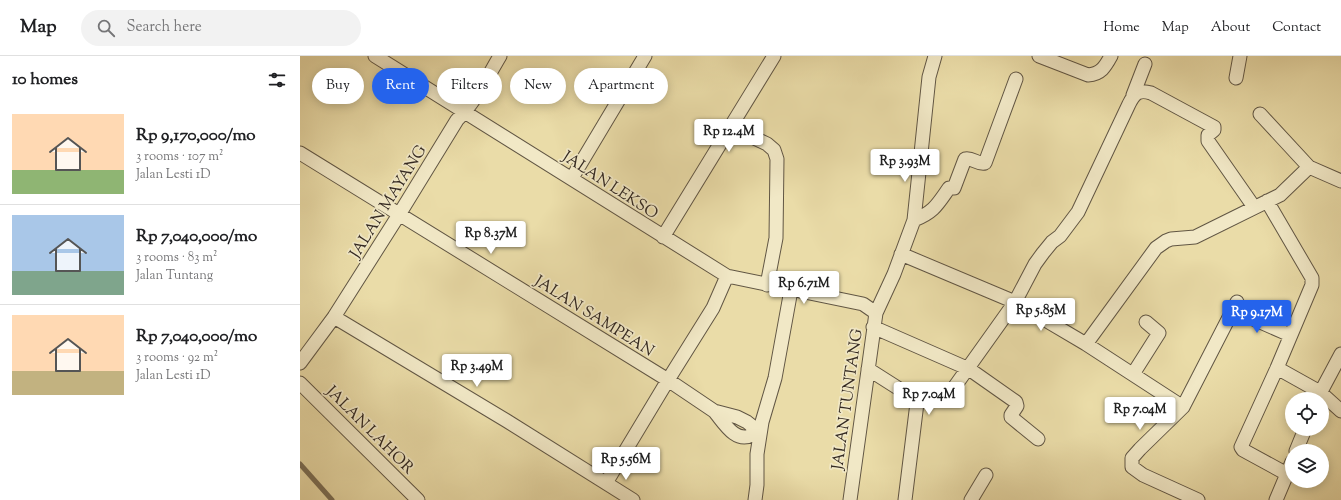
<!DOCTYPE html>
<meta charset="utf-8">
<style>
:root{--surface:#fff;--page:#f2f2f2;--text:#202124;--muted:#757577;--line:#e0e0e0;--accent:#2563eb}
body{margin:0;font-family:"Sorts Mill Goudy",serif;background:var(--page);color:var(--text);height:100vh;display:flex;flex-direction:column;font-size:15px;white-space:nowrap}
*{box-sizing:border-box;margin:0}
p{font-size:13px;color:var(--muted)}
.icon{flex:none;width:22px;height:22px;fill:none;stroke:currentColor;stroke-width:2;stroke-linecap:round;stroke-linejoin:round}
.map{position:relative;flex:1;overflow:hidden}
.drawer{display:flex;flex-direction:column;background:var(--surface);width:300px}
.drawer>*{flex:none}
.hud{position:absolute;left:12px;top:12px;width:380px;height:36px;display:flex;gap:8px}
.buttons{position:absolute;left:985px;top:336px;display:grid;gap:8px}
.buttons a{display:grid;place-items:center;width:44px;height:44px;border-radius:50%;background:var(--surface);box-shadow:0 2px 10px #0003;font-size:20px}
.price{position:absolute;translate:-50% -34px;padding:0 9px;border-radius:4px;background:#fff;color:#222;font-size:13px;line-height:26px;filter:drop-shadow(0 1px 2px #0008)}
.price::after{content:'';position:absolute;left:50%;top:24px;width:12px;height:9px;margin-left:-6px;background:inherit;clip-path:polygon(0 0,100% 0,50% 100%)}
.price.current{background:var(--accent);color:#fff}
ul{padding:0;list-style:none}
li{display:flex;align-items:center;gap:12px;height:100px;padding:0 12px}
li+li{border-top:1px solid var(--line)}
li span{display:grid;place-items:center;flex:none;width:112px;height:80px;border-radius:0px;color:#555}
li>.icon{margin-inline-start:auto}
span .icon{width:48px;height:48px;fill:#fffc;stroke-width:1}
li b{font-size:17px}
h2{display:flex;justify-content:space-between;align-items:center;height:48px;padding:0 12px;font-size:17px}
.pill{padding:0 14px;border-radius:18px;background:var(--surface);box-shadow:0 2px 10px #0003;font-size:14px;line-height:36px}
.pill.current{background:var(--accent);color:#fff}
header{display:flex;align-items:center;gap:24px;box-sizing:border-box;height:56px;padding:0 20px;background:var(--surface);border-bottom:1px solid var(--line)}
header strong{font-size:19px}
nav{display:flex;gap:22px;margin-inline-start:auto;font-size:14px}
.search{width:280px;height:36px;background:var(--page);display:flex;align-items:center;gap:10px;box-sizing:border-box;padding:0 14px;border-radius:22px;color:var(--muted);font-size:15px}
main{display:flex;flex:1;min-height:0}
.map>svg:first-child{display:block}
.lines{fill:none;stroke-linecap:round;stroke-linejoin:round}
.stream{stroke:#7c7057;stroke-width:5}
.street-casing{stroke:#615644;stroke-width:15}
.street{stroke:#f1e8c6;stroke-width:13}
.labels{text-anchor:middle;stroke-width:3.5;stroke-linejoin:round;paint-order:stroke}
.street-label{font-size:16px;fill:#332922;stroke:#f1e8c6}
</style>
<header>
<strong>Map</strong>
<div class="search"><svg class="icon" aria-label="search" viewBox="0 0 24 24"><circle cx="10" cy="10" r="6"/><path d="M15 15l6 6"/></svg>Search here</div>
<nav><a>Home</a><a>Map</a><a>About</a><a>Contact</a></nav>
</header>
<main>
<section class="drawer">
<h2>10 homes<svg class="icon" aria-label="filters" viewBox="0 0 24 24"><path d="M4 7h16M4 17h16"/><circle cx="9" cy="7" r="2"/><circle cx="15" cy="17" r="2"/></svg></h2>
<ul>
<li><span style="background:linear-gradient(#ffd9b3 70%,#8fb573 0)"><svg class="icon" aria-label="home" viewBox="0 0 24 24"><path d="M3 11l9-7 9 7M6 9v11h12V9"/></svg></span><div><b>Rp 9,170,000/mo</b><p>3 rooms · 107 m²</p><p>Jalan Lesti 1D</p></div></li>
<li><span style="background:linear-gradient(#a9c7e8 70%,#7fa58c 0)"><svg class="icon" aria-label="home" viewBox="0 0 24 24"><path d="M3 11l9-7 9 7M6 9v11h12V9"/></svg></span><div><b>Rp 7,040,000/mo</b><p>3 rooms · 83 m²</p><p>Jalan Tuntang</p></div></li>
<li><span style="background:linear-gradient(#ffd9b3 70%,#c2b280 0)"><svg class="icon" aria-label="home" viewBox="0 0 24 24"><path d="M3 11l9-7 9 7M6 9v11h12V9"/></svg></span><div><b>Rp 7,040,000/mo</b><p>3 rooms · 92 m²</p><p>Jalan Lesti 1D</p></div></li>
</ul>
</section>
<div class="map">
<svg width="1041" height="444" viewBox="0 0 1041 444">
<rect width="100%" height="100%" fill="#eadca8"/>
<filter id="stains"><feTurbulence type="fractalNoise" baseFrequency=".005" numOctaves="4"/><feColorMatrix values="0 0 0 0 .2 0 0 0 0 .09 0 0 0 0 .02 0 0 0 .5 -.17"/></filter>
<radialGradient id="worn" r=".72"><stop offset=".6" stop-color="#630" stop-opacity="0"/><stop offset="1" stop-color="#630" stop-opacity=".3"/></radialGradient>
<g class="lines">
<path class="stream" d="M0,408L32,444"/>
<g class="street-casing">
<path id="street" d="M75,0L427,220L563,248L576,257L550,444
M739,0L788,19C801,18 805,11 811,0
M936,22L940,0
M833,39L845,8
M960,58L1009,111L1041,125
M431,71L467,88L474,94L477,103L476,182L467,229
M0,97L368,324L414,355L437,361L447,366L452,370L453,375L452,379C435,388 423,365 414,355
M272,122L345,0
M967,145L1012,222V229L977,312L941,391L943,394L987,418
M614,164C634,156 637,149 649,132H654L665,103C672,101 678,109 685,107L716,23
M363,181L474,0
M601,198L715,246L786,288L883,351
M933,254L990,279
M576,257L594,218L614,164L629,21L635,0
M34,261L207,365L333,444
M573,271L669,313L716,346L717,350L711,359V361L738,383
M786,288L856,192L866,185L871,183L895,181L980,139L1009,111
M0,307L34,261L100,157L157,64C175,46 187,22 200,0
M977,312L1020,336L1041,355
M568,313L612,341L617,347L605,444
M833,318L859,277L846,266
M0,327L118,444
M648,340L715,246L735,208L743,197L752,186L760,180L778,156L829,48C834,38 838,33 851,37L914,71V74L908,79V85L954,151
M1017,343L1041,298
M996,395L1005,373
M306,427L368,324L413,252L427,220
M455,444L457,429V398L462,366L475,322L491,234
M671,444L686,419
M898,444L843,419L832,411V402L840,393L883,351L937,246
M976,444L992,406"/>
</g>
<use href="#street" class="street"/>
</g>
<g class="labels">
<g class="street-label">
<text transform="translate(311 128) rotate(33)" y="6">JALAN LEKSO</text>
<text transform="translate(87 145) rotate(-58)" y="6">JALAN MAYANG</text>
<text transform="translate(295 259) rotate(32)" y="6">JALAN SAMPEAN</text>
<text transform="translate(546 343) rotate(-82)" y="6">JALAN TUNTANG</text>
<text transform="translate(71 373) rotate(45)" y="6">JALAN LAHOR</text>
</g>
</g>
<rect width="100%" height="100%" filter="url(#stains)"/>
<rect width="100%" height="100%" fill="url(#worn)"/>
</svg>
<div class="buttons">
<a><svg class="icon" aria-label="locate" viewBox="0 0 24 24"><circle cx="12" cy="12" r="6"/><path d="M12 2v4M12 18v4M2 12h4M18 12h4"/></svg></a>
<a><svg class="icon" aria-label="layers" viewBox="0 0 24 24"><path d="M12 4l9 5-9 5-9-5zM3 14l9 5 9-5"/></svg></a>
</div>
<b class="price" style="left:429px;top:97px">Rp 12.4M</b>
<b class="price" style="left:605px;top:127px">Rp 3.93M</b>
<b class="price" style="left:191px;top:199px">Rp 8.37M</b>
<b class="price" style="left:504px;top:249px">Rp 6.71M</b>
<b class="price" style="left:741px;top:276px">Rp 5.85M</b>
<b class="price current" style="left:957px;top:278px">Rp 9.17M</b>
<b class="price" style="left:177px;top:332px">Rp 3.49M</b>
<b class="price" style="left:629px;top:360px">Rp 7.04M</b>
<b class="price" style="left:840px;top:375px">Rp 7.04M</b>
<b class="price" style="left:326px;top:425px">Rp 5.56M</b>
<div class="hud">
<a class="pill">Buy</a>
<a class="pill current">Rent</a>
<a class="pill">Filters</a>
<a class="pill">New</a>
<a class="pill">Apartment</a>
</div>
</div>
</main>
